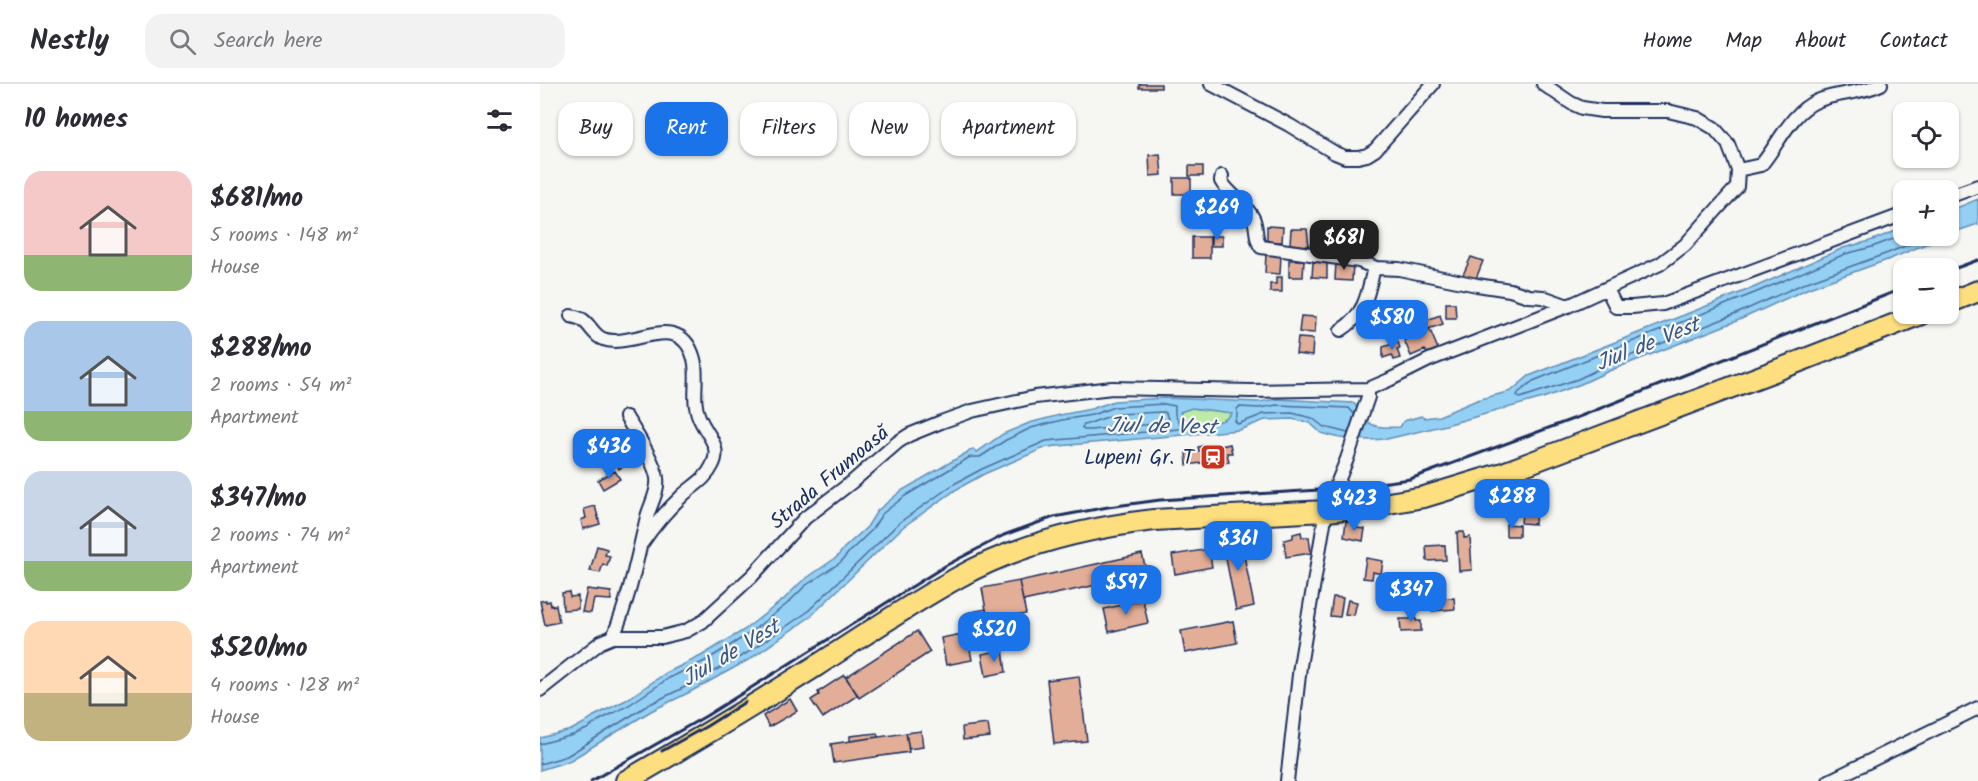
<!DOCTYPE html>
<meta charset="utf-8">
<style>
:root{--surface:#fff;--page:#f2f2f3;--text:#2b2b33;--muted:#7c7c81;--line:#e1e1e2;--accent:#1a73e8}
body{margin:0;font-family:Kalam,sans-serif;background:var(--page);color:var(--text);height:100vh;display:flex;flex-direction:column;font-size:22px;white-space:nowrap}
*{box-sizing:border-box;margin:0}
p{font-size:20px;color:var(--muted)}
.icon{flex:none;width:33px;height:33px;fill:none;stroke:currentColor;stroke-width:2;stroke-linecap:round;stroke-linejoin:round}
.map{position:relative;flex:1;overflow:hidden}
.details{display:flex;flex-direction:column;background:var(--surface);width:540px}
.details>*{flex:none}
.banner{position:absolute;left:18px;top:18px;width:570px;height:54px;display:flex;gap:12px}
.buttons{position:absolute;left:1353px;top:18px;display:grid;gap:12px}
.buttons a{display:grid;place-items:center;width:66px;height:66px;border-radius:12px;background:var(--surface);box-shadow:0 2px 4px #0004;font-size:30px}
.price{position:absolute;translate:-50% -51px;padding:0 14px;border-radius:12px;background:var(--accent);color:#fff;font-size:20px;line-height:39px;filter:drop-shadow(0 2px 3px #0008)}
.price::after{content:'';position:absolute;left:50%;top:36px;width:18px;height:14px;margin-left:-9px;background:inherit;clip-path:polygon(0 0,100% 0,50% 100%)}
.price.on{background:#222;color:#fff}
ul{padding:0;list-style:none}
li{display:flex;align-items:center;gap:18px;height:150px;padding:0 24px}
li span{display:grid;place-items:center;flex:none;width:168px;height:120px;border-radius:18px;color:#555}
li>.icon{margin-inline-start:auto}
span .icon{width:72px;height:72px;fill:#fffc;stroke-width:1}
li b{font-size:26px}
h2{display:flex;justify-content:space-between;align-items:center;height:72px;padding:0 24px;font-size:26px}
.chip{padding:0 21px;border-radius:18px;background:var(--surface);box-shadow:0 2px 4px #0004;font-size:21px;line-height:54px}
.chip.on{background:var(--accent);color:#fff}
header{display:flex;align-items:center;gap:36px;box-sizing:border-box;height:84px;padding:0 30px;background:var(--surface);border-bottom:2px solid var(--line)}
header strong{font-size:28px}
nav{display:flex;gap:33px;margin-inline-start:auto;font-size:21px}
.search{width:420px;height:54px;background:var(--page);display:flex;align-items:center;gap:15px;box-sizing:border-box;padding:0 21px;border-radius:18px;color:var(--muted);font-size:22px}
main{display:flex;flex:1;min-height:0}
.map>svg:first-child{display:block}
.green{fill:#bdeaa7;stroke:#6c8c82;stroke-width:1.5}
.water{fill:#94cff4;stroke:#648fb8;stroke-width:1.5;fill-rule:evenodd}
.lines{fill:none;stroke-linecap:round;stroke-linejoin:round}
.shore{stroke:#4b6f9a;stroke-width:1.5}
.building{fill:#e3ae97;stroke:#1b2f5e;stroke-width:1.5}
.street-casing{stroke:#1b2f5e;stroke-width:16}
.primary-casing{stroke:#1b2f5e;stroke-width:24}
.street{stroke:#f6f6f2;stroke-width:12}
.primary{stroke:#fddf80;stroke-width:20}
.rail{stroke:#1b2f5e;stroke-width:3}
.labels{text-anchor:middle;stroke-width:4.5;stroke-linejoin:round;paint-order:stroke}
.poi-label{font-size:21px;fill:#1b2f5e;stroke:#f6f6f2;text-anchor:end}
.street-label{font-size:21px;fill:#1b2f5e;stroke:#f6f6f2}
.water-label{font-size:22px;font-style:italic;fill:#395784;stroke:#f6f6f2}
</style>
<header>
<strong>Nestly</strong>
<div class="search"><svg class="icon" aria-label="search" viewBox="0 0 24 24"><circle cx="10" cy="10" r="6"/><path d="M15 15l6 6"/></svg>Search here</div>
<nav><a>Home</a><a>Map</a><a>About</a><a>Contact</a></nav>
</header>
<main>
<section class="details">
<h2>10 homes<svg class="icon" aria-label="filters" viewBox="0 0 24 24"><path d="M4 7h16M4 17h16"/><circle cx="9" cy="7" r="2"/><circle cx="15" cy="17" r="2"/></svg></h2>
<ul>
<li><span style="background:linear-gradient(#f6c9c9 70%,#8fb573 0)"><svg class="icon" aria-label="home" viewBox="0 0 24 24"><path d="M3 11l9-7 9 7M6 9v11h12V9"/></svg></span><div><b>$681/mo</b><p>5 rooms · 148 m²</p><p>House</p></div></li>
<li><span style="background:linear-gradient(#a9c7e8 75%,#8fb573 0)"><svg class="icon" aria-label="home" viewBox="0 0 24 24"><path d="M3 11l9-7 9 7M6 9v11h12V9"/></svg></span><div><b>$288/mo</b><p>2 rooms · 54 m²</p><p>Apartment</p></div></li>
<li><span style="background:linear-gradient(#c9d6e8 75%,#8fb573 0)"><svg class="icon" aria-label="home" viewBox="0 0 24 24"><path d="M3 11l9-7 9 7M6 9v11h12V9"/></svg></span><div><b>$347/mo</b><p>2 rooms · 74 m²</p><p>Apartment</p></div></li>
<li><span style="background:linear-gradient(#ffd9b3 60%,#c2b280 0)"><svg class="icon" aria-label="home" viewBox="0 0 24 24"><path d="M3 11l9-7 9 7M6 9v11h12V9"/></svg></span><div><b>$520/mo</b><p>4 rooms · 128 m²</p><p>House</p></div></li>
</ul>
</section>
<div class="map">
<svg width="1438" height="697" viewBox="0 0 1438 697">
<rect width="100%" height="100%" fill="#f6f6f2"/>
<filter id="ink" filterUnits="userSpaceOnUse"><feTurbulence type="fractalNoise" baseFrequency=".0167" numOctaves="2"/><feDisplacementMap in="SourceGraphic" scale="12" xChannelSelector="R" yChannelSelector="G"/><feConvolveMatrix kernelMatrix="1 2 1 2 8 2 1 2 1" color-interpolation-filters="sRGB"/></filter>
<g filter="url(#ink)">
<path class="green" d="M651,324L693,329C682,343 658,340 643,335L640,328Z"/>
<path class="water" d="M1438,115V140L1409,150V127Z
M1363,144L1364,152H1405L1350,175L1269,204L1199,236L1069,287L1041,300L1003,314L906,341L847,355L829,356L800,354L781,349L770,339L752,335L725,336L699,346L507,363L444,390L417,405L363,443L270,533L210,575L150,608L111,627L29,677L0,686V654L31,646L44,639L54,632L86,616L126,589L161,572L204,546L244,515L261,498L297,473L304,464L327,443L337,427L361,407L433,365L437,368L463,350L489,339L520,331L551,325L574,317L624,314L719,318L737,315L814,319C830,343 830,344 860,343L864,337L881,332L884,334L899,332L937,316L971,307L989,292L1215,203L1303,164L1330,157ZM652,324L692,329C682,343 657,340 643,335L640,328Z"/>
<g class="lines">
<path class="shore" d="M1364,151L1332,163L1305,170L1217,208L993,297L978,309L977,312L980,314L1038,295L1067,281L1196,230L1267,198L1348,169L1389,152
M624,328L626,329L628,335L626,339L550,346H544L542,344L544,341L576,330Z
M808,349L784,343L772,334L752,329L724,330L698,340L695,337L697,332V325L699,323L719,324L737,321L809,324L814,330
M0,660L33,651L47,645L58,637L89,621L129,594L165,577L207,551L247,520L265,502L301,478L309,468L331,447L342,430L365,412L430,373H440L466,356L491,344L522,336L552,331L574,323L624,320L635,322V331L641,342L639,345L506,357L442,385L414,400L360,438L266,529L207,569L147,602L108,621L27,672L0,680"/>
</g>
<path class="building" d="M599,0H621V4H599Z
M620,70L622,91L610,92L609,71Z
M649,82H663V92H649Z
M634,94H651V110H634Z
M727,142L743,143L742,158H727Z
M751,145H767L769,162L750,160Z
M775,147L791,148L790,163L775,162Z
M799,149L815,150L814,166L798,165Z
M671,152H682V162H671Z
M652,153H670V174H652Z
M726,170L741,171L740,190L725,189Z
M931,173L943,177L935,197L922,193Z
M749,176H764L763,193H749Z
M773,178L787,179V194L772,193Z
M796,178L813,179L812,197L795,196Z
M736,193H742V208H730V200H736Z
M906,219H915L916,234H906Z
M900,231L903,240L885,246L882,238Z
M761,232L776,233L775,249L759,248Z
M890,246L898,265L887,269L885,266L871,272L864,256Z
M758,254L773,255L772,272L756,270Z
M858,258L860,264L857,265L860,274L854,276L852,271L843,274V263Z
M93,358L101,372L79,385L71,370Z
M676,360L678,377L669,378L667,361Z
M690,360L692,369H687L689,378L668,381V379L678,377L676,363Z
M667,361L669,378L647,381L646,369L659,367L658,363Z
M75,387L80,395L63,405L58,396Z
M983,419L996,420L995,440L981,439Z
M55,422L60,440L43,445L41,436L46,434L44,425Z
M806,437L817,439L816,444L825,445L823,457L804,453Z
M966,440L979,441V452H966Z
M761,448L762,453H769L771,469L746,473L744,456L753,454V450Z
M917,448H924V454L930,453L932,486L919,487Z
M700,451L714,522L696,526L682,454Z
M905,461L906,476L887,477L886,462Z
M57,462L67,465L65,471L70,472L67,482L63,480L60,489L50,487Z
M669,465L672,483L635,490L632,471Z
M602,470L607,490L483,517L479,497Z
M826,474L843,477L841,490L833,488L832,495L823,494Z
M479,497L486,530L448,537L442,504Z
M47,505L71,508V516L54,515L51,529L42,528Z
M880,506H887L888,526H880Z
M29,508L30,513L38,512V525L23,526L22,509Z
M793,513L803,514L800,533L790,532Z
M914,514L915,525L892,527L891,515Z
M6,516V518L10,517L11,522L16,521L19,538L5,541L0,517Z
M603,516L608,539L569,548L564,525Z
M808,516L817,518L814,531L805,530Z
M871,523H875L876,537H881V547L861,548L860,535H871Z
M446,525L448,535L432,539L430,528Z
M693,537L697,559L645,569L641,547Z
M473,540L476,557L460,560L457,543Z
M377,547L390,568L319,614L306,593Z
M427,549L432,576L406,581L401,554Z
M463,566L466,588L446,592L442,570Z
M304,591L318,611L283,634L271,616L279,611L278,608Z
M539,592L547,657L514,660L507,596Z
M250,615L257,627L229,643L223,632Z
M448,640L450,653L423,656L422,643Z
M381,647L383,663L369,665L366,649Z
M337,649L338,653L310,657V652Z
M366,649L369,668L294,679L291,660Z"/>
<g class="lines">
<g class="street-casing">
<path id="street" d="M671,0L749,41L795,69L805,73H818L827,71L835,66L893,0
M1198,86L1221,81C1238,61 1251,28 1277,17C1297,8 1321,10 1341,0
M682,92L681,97C689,111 706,119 713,134C718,144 714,154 721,163L819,177L836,184L859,185L937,201L970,206L989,212L1003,213L1028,222
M1408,113L1438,102
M1067,205L1076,223H1092L1123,220L1364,130
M31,232C35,233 40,234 43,236C51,242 54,252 63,255C92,266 140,224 154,275C159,294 151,315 159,333C166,351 183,362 172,382C166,395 154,401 143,411C127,426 114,441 102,459
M801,246C825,231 828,210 834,183
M73,553C90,512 97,475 107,433C110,421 119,407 117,394C115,378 95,348 86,333
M0,606L61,558L73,553H122L146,547L162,538L212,492L265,434L312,398L358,358L369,351L401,338L432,327L495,313L572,304L711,307L828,305
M747,697L760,582L786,427L807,375L828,313V305L849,296L889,276L1028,222L1120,180L1145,161L1197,103L1198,86L1188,60L1174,44L1157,34L1128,27H1062L1042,24L1031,19L1003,0
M1289,697L1438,624"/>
</g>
<g class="primary-casing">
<path id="primary" d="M1408,219L1438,207
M86,697C150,660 213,622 276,582C323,552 370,520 419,493C478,460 547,444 614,436L786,427L825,423L884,413L963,389L1232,288L1381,230"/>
</g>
<use href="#street" class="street"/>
<use href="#primary" class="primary"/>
<path class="rail" d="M1408,187L1438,176
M122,667L167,642L205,618
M51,697L166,632L405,482L464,451L514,433L568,423L620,416L795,405L870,395L1041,332L1364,204"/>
</g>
</g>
<defs>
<g id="station-square" transform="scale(1.35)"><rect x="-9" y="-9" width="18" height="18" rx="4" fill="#c8321e" stroke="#f6f6f2"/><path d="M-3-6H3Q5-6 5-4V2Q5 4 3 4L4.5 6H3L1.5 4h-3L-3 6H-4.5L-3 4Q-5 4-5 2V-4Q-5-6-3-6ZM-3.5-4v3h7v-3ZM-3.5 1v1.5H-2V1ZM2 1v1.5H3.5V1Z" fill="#fff"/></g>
</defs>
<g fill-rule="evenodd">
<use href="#station-square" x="673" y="373"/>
</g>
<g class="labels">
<g class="poi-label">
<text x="654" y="380">Lupeni Gr. T</text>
</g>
<g class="street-label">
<text transform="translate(289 393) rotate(-40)" y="7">Strada Frumoasă</text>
</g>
<g class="water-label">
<text transform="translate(1107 259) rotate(-22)" y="8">Jiul de Vest</text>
<text transform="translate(622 341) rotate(1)" y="8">Jiul de Vest</text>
<text transform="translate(190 568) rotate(-31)" y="8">Jiul de Vest</text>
</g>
</g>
</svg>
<div class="buttons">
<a><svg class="icon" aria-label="locate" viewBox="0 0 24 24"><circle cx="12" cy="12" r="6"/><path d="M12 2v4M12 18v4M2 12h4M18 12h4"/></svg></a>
<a>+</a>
<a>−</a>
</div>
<b class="price" style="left:677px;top:157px">$269</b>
<b class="price on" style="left:804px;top:187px">$681</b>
<b class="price" style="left:852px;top:267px">$580</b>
<b class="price" style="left:69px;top:396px">$436</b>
<b class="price" style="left:972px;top:446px">$288</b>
<b class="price" style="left:814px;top:448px">$423</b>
<b class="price" style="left:698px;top:488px">$361</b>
<b class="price" style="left:586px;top:532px">$597</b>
<b class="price" style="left:871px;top:539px">$347</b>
<b class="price" style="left:454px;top:579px">$520</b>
<div class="banner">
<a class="chip">Buy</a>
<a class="chip on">Rent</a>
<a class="chip">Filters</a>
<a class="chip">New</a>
<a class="chip">Apartment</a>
</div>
</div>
</main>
